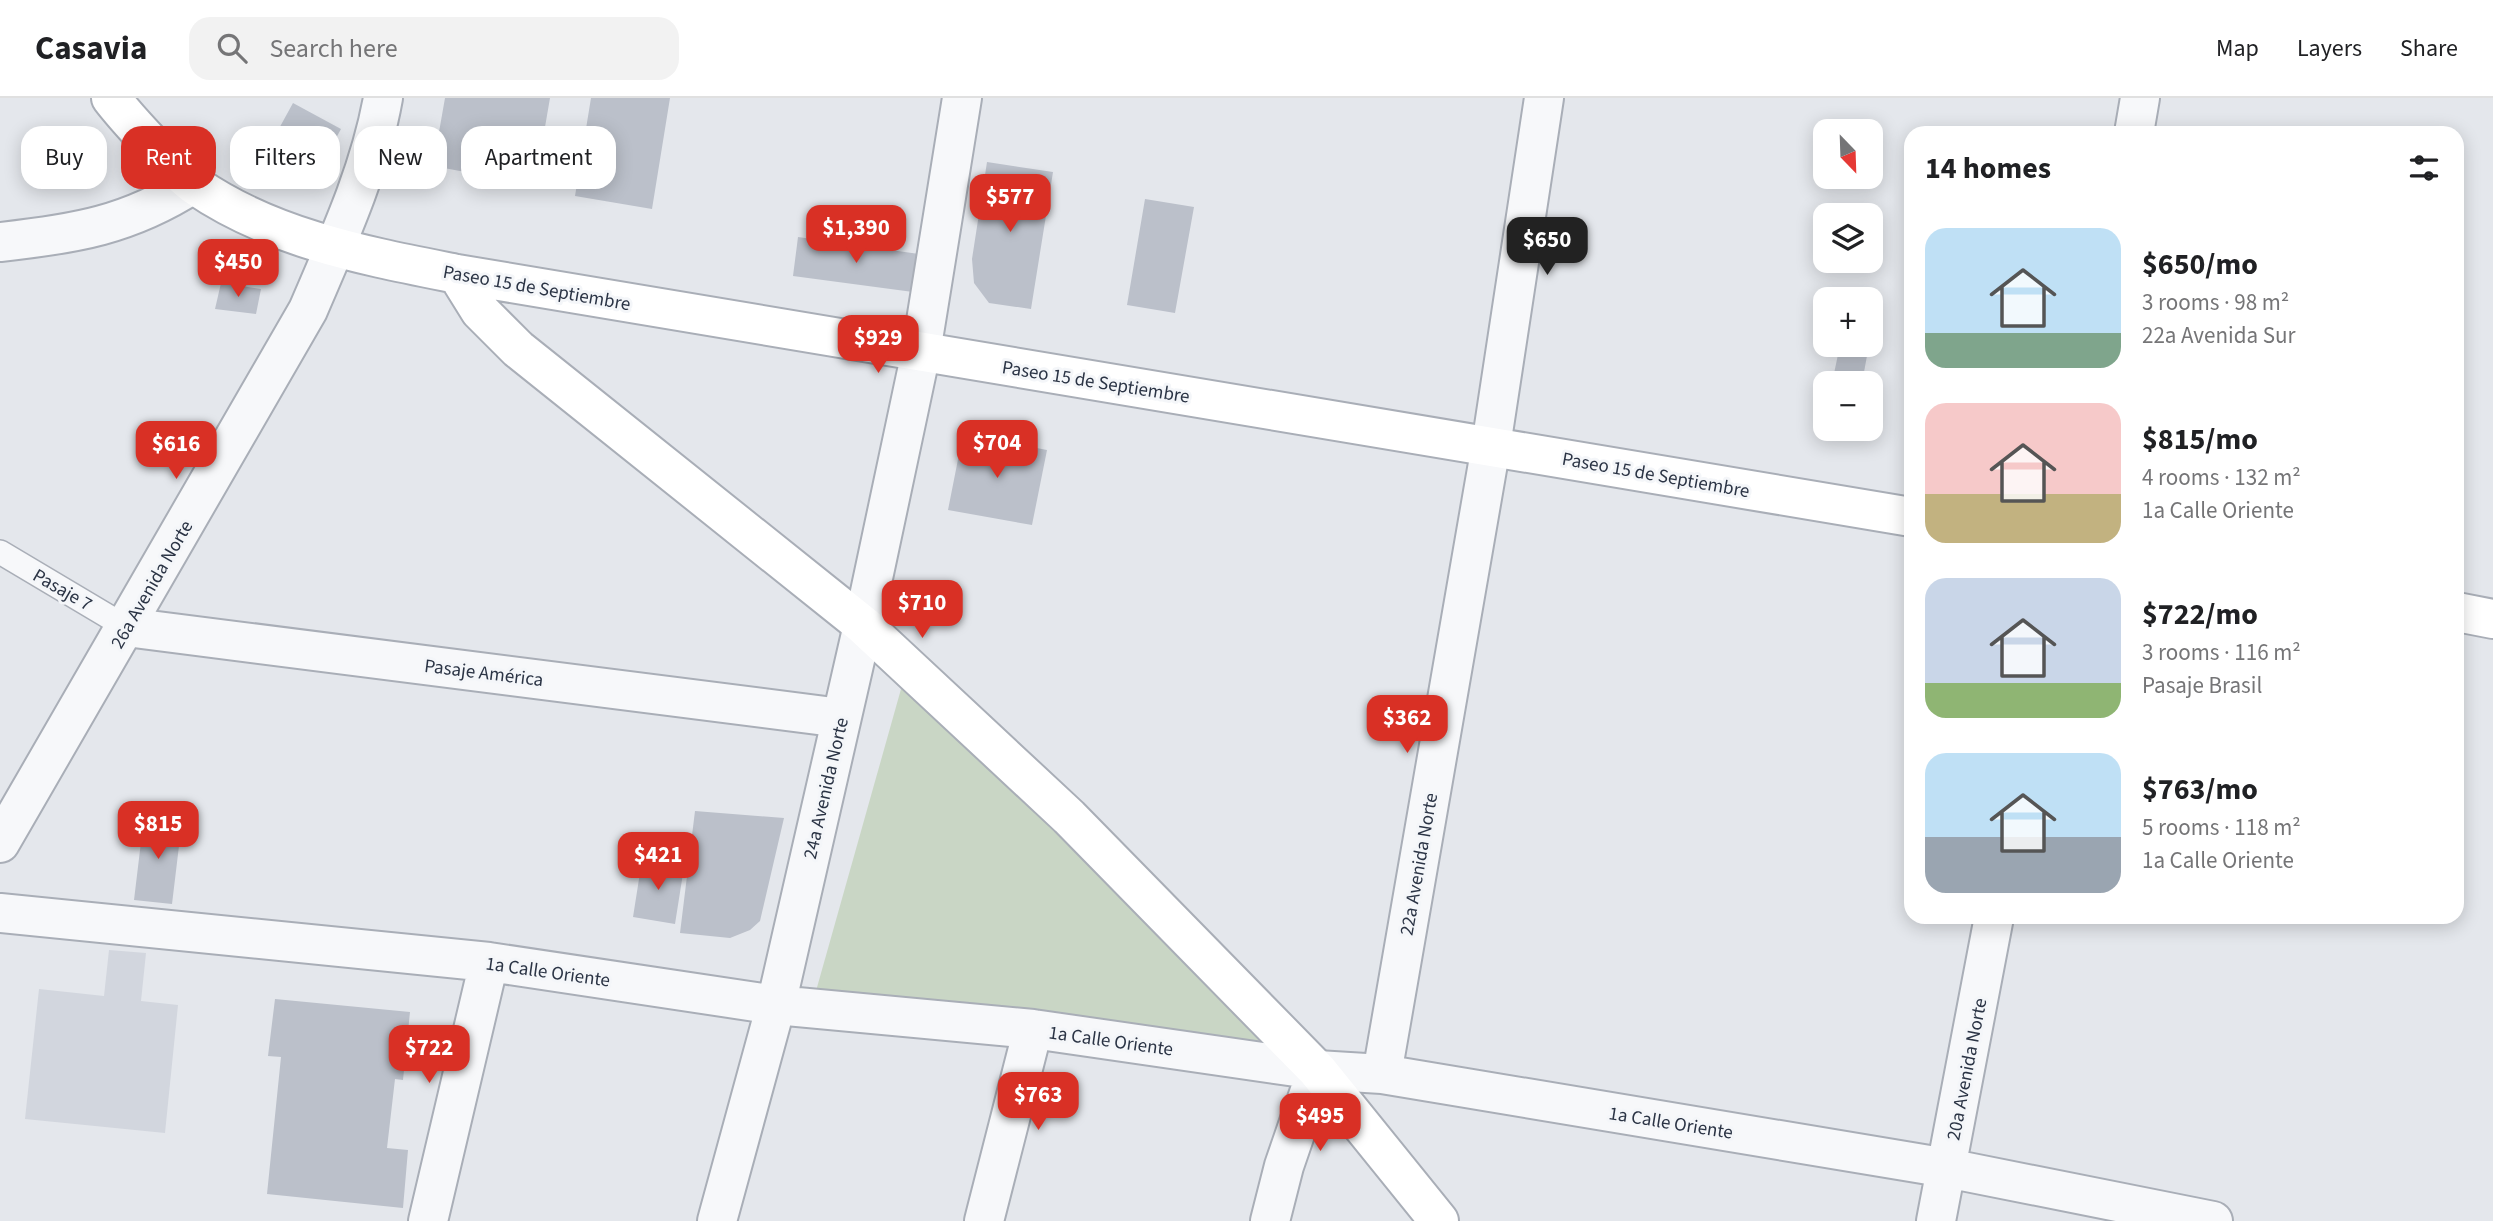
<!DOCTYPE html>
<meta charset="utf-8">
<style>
:root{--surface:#fff;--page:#f2f2f2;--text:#202124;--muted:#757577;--line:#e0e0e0;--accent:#d93025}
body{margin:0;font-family:"Source Sans 3",sans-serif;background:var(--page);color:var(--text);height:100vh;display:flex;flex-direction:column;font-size:26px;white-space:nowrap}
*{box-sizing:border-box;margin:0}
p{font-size:23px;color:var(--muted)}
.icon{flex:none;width:38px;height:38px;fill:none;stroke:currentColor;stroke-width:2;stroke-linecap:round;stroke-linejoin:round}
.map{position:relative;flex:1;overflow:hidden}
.side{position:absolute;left:1904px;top:28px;width:560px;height:798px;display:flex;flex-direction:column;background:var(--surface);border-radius:21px;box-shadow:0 4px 18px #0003}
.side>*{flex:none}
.guide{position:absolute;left:21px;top:28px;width:665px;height:63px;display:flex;gap:14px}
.needle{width:46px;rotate:157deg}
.controls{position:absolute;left:1813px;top:21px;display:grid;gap:14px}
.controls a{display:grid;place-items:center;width:70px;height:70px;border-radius:14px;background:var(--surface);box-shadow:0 4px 18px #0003;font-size:35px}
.price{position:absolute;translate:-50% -60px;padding:0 16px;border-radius:14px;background:var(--accent);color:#fff;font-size:23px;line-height:46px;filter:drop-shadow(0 2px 4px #0008)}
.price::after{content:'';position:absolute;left:50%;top:42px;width:21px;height:16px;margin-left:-10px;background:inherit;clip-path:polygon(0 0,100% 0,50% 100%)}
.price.active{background:#222;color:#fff}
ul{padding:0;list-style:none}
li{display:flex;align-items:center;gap:21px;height:175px;padding:0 21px}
li span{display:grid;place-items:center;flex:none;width:196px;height:140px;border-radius:21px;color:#555}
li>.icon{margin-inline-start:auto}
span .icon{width:84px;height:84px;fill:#fffc;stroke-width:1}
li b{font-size:30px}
h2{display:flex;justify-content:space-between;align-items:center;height:84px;padding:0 21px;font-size:30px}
.tag{padding:0 24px;border-radius:21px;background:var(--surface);box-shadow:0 4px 18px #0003;font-size:24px;line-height:63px}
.tag.active{background:var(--accent);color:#fff}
header{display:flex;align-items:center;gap:42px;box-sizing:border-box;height:98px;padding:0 35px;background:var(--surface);border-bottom:2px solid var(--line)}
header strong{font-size:33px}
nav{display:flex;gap:38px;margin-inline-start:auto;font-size:24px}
.search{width:490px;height:63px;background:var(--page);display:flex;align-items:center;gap:18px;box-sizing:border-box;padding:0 24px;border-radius:21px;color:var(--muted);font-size:26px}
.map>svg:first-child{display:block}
.built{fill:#d2d6de}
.green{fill:#c9d6c5}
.building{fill:#bbc0ca}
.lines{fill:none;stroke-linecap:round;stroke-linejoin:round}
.lane-casing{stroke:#a9aeb7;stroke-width:26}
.street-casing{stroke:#a9aeb7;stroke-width:42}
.secondary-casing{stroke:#a9aeb7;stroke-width:42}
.lane{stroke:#f7f8fa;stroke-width:23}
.street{stroke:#f7f8fa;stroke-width:38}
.secondary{stroke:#fff;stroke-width:38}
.labels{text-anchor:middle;stroke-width:6;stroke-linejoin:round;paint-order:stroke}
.street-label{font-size:19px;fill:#2b3445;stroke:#f4f6f9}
</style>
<header>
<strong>Casavia</strong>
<div class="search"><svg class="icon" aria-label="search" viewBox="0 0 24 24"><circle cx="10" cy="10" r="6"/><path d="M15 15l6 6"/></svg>Search here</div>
<nav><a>Map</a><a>Layers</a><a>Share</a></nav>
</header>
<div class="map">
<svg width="2493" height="1123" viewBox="0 0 2493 1123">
<rect width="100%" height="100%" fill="#e4e7ec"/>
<path class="built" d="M109,852L146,855L141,903L178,907L165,1035L25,1021L39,891L104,898Z"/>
<path class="green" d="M903,584L1223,899L1271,947L816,893Z"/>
<path class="building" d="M445,0H550L535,87L433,68Z
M591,0H670L652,111L575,98Z
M293,5L341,31L313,82L265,56Z
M987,64L1053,74L1031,211L989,205L974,185L972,161Z
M1145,101L1194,109L1175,215L1127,207Z
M798,139L919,156L913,194L793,178Z
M221,185L261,191L256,216L215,211Z
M1840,247H1869L1862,285H1832Z
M963,336L1047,352L1032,427L948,412Z
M695,713L784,720L760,823L750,832L730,840L680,835Z
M144,719L182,723L172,806L134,802Z
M642,762L684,769L675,826L633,819Z
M275,901L410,914L403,982L395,981L387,1050L408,1052L403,1110L267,1096L281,959L268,958Z"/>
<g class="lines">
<g class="lane-casing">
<path id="lane" d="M0,454L126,529"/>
</g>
<g class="street-casing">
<path id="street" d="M2134,35L2140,0
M0,144C75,136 129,127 193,86
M126,529L841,620
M0,745L308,212C337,144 370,73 383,0
M0,815L489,864L776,907L1033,931L1317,972L1382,976L1947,1070L2213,1123
M1382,976L1491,348L1544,0
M428,1123L489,864
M717,1123L776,907L863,527L921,254L962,0
M984,1123L1033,931
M1270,1123L1284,1068L1317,972
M1936,1123L1994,819"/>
</g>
<g class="secondary-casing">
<path id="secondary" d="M111,0C128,22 175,73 196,88C273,141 367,158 457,176L1911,419
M457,176L480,213L518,251L863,527L1069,719L1317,972L1439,1123
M2457,514L2493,521"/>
</g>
<use href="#lane" class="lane"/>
<use href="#street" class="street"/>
<use href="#secondary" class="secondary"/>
</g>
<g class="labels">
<g class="street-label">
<text transform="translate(537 189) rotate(10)" y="7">Paseo 15 de Septiembre</text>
<text transform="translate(1096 283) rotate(9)" y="7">Paseo 15 de Septiembre</text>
<text transform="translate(1656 376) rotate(10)" y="7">Paseo 15 de Septiembre</text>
<text transform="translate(151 486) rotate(-60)" y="7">26a Avenida Norte</text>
<text transform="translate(63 491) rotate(30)" y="7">Pasaje 7</text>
<text transform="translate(484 574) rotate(7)" y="7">Pasaje América</text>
<text transform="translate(825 690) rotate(-77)" y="7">24a Avenida Norte</text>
<text transform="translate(1418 766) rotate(-80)" y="7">22a Avenida Norte</text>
<text transform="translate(548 873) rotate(8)" y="7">1a Calle Oriente</text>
<text transform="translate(1111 942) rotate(8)" y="7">1a Calle Oriente</text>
<text transform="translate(1966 971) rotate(-79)" y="7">20a Avenida Norte</text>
<text transform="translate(1671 1024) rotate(9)" y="7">1a Calle Oriente</text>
</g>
</g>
</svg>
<div class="controls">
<a><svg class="needle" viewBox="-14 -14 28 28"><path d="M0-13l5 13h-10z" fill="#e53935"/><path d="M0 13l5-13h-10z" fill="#757577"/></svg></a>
<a><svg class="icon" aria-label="layers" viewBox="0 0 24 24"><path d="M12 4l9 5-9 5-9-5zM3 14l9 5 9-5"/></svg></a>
<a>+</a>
<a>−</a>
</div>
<b class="price" style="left:1010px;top:136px">$577</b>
<b class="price" style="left:856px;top:167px">$1,390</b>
<b class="price active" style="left:1547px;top:179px">$650</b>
<b class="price" style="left:238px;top:201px">$450</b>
<b class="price" style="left:878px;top:277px">$929</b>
<b class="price" style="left:997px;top:382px">$704</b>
<b class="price" style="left:176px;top:383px">$616</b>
<b class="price" style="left:922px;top:542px">$710</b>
<b class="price" style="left:1407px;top:657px">$362</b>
<b class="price" style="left:158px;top:763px">$815</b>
<b class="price" style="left:658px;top:794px">$421</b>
<b class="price" style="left:429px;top:987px">$722</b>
<b class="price" style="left:1038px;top:1034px">$763</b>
<b class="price" style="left:1320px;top:1055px">$495</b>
<div class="guide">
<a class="tag">Buy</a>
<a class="tag active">Rent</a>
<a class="tag">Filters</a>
<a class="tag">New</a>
<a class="tag">Apartment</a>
</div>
<section class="side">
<h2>14 homes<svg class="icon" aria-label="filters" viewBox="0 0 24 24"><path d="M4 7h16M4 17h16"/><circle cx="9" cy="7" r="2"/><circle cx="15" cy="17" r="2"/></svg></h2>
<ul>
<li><span style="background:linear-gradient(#bfe0f5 75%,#7fa58c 0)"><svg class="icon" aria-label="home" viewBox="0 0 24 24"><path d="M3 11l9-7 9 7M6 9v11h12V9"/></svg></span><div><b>$650/mo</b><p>3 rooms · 98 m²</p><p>22a Avenida Sur</p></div></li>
<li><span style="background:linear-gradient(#f6c9c9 65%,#c2b280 0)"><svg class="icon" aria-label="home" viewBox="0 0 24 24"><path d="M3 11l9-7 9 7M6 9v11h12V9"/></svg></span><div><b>$815/mo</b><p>4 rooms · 132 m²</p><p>1a Calle Oriente</p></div></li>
<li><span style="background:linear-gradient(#c9d6e8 75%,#8fb573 0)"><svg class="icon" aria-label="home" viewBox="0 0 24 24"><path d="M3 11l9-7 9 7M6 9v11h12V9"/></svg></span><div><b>$722/mo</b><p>3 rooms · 116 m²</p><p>Pasaje Brasil</p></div></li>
<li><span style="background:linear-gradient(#bfe0f5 60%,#9aa5b1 0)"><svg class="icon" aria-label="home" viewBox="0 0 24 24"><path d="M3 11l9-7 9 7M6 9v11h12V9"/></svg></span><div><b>$763/mo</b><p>5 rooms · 118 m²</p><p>1a Calle Oriente</p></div></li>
</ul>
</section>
</div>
